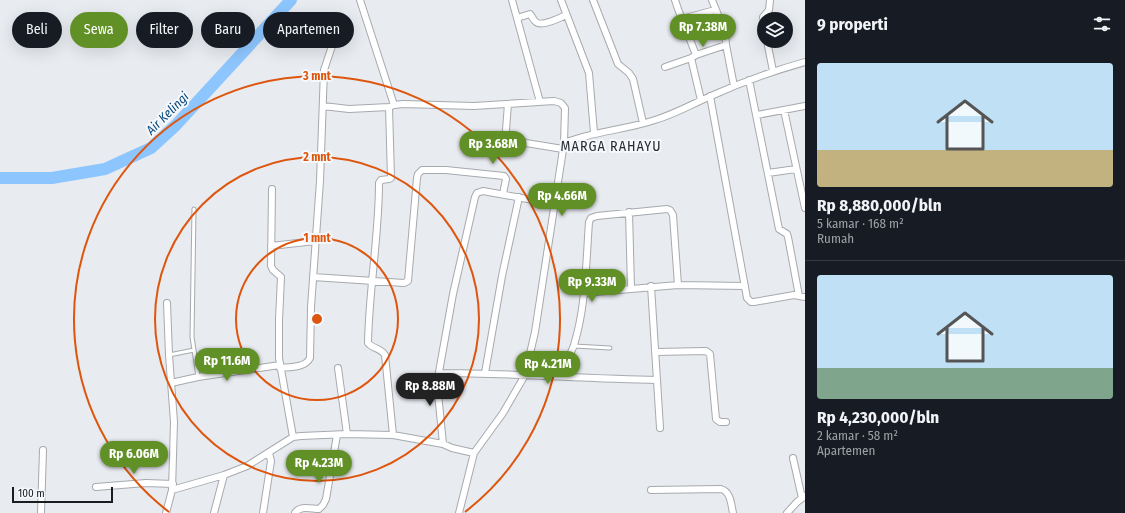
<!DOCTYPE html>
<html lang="id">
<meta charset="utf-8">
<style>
:root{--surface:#171b24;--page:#20242c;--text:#f1f3f6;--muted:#9ea1a6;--line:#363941;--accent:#619026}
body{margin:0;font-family:"Fira Sans Condensed",sans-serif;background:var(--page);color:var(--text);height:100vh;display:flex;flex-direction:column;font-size:15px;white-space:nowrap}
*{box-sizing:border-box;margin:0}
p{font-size:13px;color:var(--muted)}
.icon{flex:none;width:22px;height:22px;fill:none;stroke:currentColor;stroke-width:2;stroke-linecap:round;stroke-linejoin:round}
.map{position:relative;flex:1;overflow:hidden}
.panel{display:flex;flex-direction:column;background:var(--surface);width:320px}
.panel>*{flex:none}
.hud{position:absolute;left:12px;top:12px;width:380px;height:36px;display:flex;gap:8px}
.buttons{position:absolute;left:757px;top:12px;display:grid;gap:8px}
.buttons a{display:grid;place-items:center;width:36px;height:36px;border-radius:50%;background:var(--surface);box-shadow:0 4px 16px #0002;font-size:20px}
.scale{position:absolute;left:12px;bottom:10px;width:101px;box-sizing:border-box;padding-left:4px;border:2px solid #1a1c1d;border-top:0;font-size:11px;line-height:14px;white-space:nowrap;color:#1a1c1d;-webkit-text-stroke:3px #f5f8fd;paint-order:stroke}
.price{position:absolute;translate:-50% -34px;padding:0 9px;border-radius:14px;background:var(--accent);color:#fff;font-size:13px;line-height:26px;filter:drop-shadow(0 1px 2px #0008)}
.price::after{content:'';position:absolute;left:50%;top:24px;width:12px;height:9px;margin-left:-6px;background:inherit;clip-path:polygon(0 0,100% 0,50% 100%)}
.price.on{background:#222;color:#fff}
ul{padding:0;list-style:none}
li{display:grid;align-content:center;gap:8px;height:212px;padding:0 12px}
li+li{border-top:1px solid var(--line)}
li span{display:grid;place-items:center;height:124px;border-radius:4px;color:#555}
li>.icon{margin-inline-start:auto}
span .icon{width:72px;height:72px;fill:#fffc;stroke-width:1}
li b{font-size:17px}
h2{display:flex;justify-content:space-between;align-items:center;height:48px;padding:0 12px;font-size:17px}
.tag{padding:0 14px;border-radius:18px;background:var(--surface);box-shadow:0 4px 16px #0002;font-size:14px;line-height:36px}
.tag.on{background:var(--accent);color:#fff}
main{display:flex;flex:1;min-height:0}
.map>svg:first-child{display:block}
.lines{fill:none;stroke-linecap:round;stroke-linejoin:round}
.river{stroke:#8dc6fe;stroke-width:12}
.service-casing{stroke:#a6aaae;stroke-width:5}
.minor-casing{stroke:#a6aaae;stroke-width:8}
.service{stroke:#fff;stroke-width:3}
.minor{stroke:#fff;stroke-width:6}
.ring{fill:none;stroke:#de560d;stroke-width:2}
.labels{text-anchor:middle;stroke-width:4;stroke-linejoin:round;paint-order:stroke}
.water-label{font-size:13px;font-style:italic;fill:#07487a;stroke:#f5f8fd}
.quarter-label{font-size:14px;letter-spacing:1px;fill:#2a2c30;stroke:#f5f8fd}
.centre{fill:#de560d;stroke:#f5f8fd;stroke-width:2}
.ring-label{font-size:12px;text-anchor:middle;font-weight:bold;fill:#de560d;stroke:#f5f8fd;stroke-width:4;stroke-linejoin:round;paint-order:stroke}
</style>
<main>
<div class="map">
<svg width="805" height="513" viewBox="0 0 805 513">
<rect width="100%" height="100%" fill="#e8ebf0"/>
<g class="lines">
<path class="river" d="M0,178H52L105,169L151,148L176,125L291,0"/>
<g class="service-casing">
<path id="service" d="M574,346L610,348
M194,350L198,377
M169,355L194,350L192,337L194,209"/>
</g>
<g class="minor-casing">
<path id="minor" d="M360,0L394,105
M512,0L540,102
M561,0L589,73L594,133
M593,0L618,64L629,73L633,79L643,123
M675,0L678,9L696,55L691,58L701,100
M712,0L725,32L726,45L734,86
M517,18L530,14C532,16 533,20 536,22C541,27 560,18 566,15
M682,19L715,10
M764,23L763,17L769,10L770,0
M767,41L773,71
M696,55L726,45
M665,67L691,58
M749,80L779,229L787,234L788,237L799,296
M710,96L747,298L751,302H754L794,295L805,297
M508,104L506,130L507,135L526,143L563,149
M323,106L349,109L389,107L394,105L403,104L474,106L554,101L561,103L565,108L564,143
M389,107L391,178L389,179L381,180L379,183C379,236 369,289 368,343C373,349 381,348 385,355L393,435
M784,110L805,208
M757,115L805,106
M768,173L796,169
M272,189L271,266L273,270L281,277L279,320V358L293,437
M629,212L631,288
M271,246L315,241
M313,277L404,283L408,281L417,178L418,174L422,170H446L504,176L506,179L503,194
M651,286L660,428
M584,293L678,285L745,286
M655,352L706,351L710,354L716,419L720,422H726
M280,368C290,367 305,368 310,358L311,307L320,181L324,70L332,46
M338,368L347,434
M440,373C512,373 585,379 657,380
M485,373L502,276L519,197
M559,376C564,366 570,356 574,345C586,306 586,263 589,222L591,218L597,216L667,209L670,210L673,215L678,285
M171,383L198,377L280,365
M443,444L437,383L453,294L475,197L477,193L483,191L555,204
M793,458L802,498
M96,487L146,483L173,484
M172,490L224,475L247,466L293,437L301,436L347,434L393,435L443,444L452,448L474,453
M651,490L721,489C731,492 731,504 733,513
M41,513L43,450
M166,513L172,490L174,422L169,355L167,303
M214,513L224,475
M263,513L271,461L269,453
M295,513C300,505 311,509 319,509L323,505L326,499L337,435
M459,513L474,453L503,413L525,375L535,332L564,143C595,131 625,130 655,120C675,114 692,104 711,96C742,82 773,71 805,62
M787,513L797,502L805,496"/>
</g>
<use href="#service" class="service"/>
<use href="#minor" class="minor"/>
</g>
<g class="ring">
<circle cx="317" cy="319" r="81"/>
<circle cx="317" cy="319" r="162"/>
<path d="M169 512A243 243 0 1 1 465 512"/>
</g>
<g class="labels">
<g class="water-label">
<text transform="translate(167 113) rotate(-45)" y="5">Air Kelingi</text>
</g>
<g class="quarter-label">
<text x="611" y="151">MARGA RAHAYU</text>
</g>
</g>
<circle cx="317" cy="319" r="6" class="centre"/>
<g class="ring-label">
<text x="317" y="80">3 mnt</text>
<text x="317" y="161">2 mnt</text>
<text x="317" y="242">1 mnt</text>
</g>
</svg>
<div class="buttons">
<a><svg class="icon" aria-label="layers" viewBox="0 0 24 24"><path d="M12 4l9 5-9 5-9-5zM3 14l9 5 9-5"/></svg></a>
</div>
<div class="scale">100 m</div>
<b class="price" style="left:703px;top:48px">Rp 7.38M</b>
<b class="price" style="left:493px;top:165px">Rp 3.68M</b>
<b class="price" style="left:562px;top:217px">Rp 4.66M</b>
<b class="price" style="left:592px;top:303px">Rp 9.33M</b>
<b class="price" style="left:227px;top:382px">Rp 11.6M</b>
<b class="price" style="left:548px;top:385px">Rp 4.21M</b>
<b class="price on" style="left:430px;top:407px">Rp 8.88M</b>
<b class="price" style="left:134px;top:475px">Rp 6.06M</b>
<b class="price" style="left:319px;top:484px">Rp 4.23M</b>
<div class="hud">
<a class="tag">Beli</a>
<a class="tag on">Sewa</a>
<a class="tag">Filter</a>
<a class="tag">Baru</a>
<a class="tag">Apartemen</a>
</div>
</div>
<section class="panel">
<h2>9 properti<svg class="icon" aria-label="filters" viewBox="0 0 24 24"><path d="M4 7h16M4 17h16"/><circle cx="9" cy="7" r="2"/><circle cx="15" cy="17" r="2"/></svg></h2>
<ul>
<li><span style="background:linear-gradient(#bfe0f5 70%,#c2b280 0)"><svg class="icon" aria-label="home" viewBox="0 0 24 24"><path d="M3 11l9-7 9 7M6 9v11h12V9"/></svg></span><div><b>Rp 8,880,000/bln</b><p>5 kamar · 168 m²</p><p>Rumah</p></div></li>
<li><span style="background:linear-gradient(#bfe0f5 75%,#7fa58c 0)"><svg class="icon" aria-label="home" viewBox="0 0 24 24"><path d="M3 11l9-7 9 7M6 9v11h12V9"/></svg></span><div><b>Rp 4,230,000/bln</b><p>2 kamar · 58 m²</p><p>Apartemen</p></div></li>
</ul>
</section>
</main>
